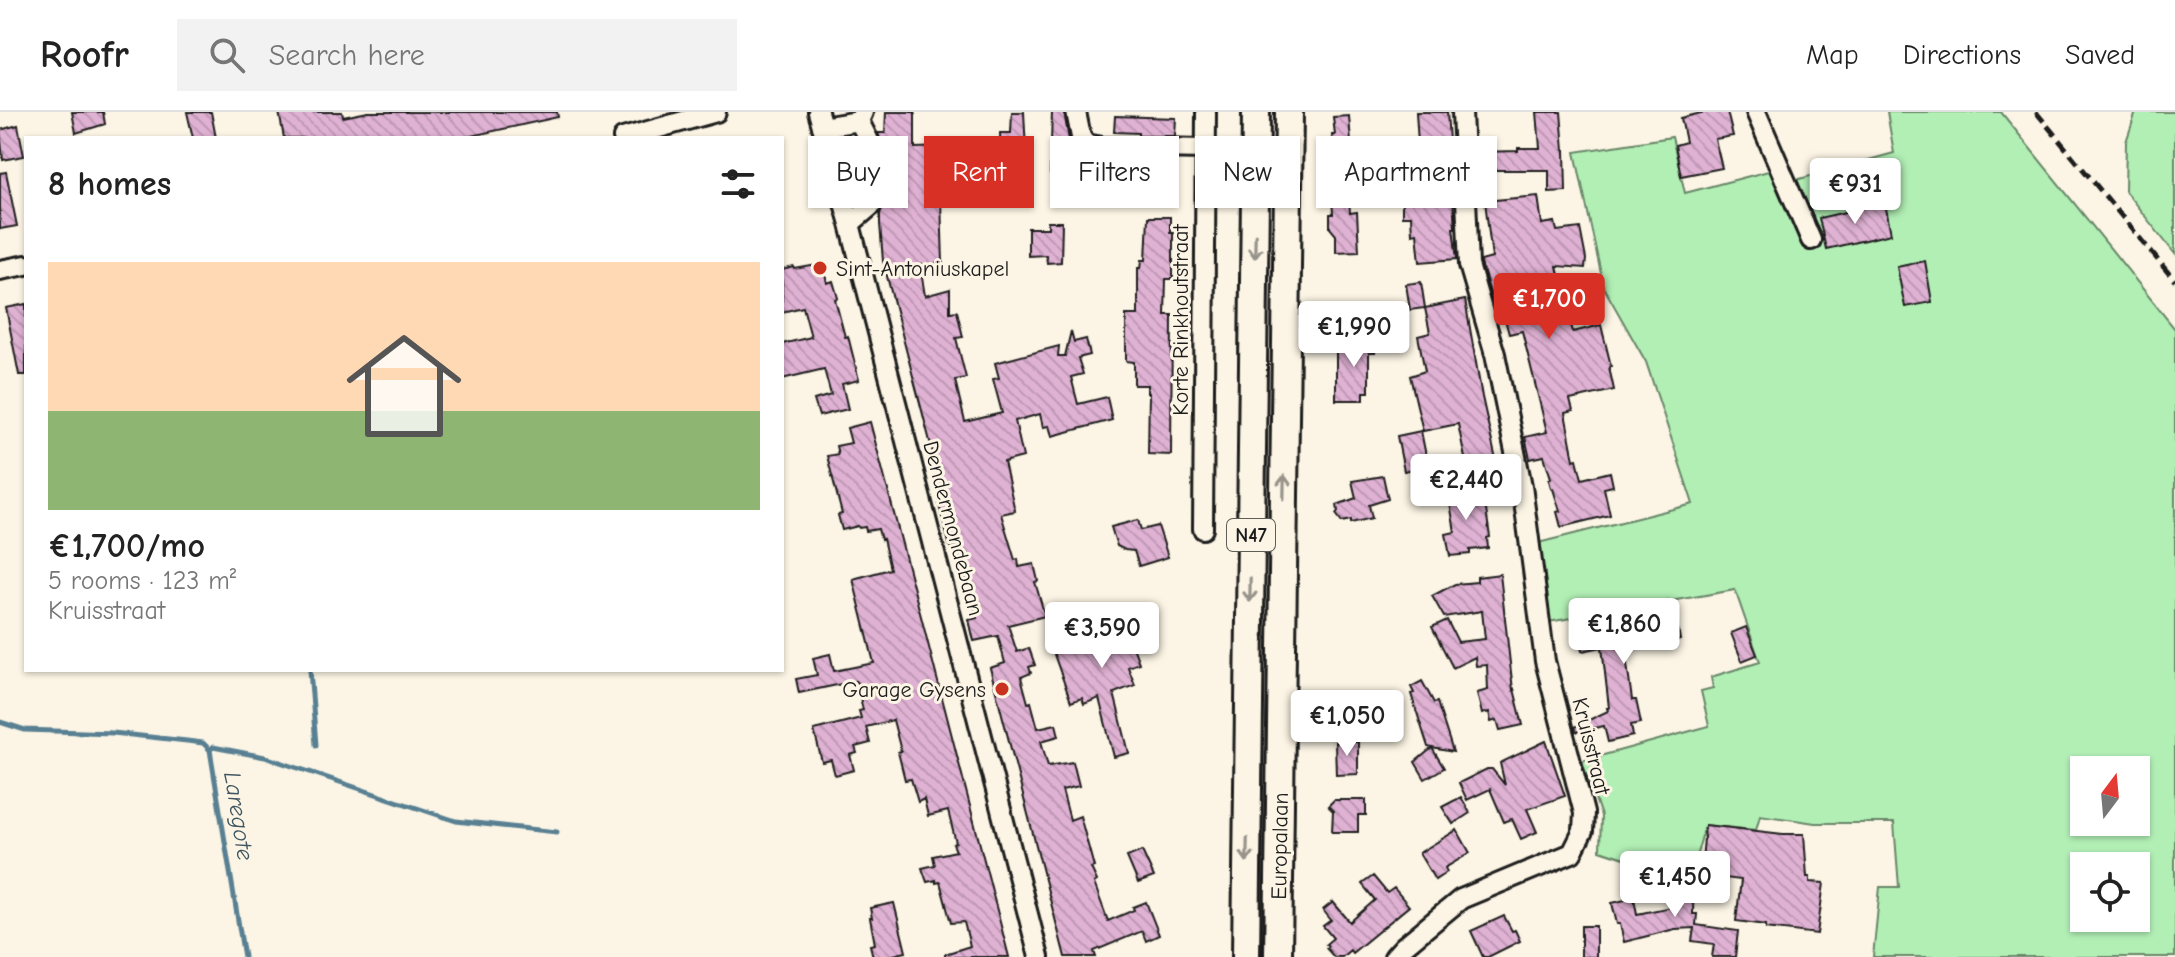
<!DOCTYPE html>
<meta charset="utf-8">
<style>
:root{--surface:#fff;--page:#f2f2f2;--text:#222;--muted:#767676;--line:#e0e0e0;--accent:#d93025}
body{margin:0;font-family:"Comic Neue",sans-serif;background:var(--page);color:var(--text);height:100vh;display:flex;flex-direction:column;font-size:30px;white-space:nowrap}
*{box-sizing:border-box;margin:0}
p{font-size:26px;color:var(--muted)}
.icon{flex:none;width:44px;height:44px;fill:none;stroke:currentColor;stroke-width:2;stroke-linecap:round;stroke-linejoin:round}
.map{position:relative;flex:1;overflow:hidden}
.drawer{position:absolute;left:24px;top:24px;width:760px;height:536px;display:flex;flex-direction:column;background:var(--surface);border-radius:0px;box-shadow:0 2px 6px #0004}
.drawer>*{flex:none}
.guide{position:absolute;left:808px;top:24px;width:760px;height:72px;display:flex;gap:16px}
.needle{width:52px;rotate:16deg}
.fabs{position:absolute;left:2070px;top:644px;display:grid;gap:16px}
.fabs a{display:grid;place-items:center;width:80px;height:80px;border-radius:0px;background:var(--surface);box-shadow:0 2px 6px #0004;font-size:40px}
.price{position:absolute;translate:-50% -68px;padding:0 18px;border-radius:8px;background:#fff;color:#222;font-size:26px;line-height:52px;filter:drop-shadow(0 2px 4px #0008)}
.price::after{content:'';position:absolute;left:50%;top:48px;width:24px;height:18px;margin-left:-12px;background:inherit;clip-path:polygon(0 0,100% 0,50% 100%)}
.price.current{background:var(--accent);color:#fff}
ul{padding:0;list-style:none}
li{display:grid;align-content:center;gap:16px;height:424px;padding:0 24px}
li+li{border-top:2px solid var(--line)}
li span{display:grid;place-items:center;height:248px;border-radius:0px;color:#555}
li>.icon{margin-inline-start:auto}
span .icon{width:144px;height:144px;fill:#fffc;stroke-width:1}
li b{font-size:34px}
h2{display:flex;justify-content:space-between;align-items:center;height:96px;padding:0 24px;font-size:34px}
.tag{padding:0 28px;border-radius:0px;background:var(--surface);box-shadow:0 2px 6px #0004;font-size:28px;line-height:72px}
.tag.current{background:var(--accent);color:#fff}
header{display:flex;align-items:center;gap:48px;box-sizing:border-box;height:112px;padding:0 40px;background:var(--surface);border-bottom:2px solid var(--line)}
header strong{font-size:38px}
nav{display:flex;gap:44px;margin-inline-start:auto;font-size:28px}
.search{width:560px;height:72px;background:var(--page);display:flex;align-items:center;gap:20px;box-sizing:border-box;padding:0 28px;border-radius:0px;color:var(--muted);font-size:30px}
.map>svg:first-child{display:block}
.green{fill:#b2efb5;stroke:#678668;stroke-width:2;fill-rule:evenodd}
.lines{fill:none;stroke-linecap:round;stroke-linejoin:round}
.stream{stroke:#588092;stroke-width:5}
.building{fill:url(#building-back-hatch);stroke:#1c1c1c;stroke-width:2}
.minor-casing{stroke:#1c1c1c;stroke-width:24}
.highway-casing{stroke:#1c1c1c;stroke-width:32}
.minor{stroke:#fcf5e5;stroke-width:18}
.highway{stroke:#fcf5e5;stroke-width:26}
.rail{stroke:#1c1c1c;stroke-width:5;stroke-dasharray:12 6;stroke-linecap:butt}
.oneway{stroke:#97938b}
.poi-dot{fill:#c8321e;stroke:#fcf5e5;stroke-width:3}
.labels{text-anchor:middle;stroke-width:6;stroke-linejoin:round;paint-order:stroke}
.shield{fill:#fcf5e5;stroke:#5f5d58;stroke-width:2}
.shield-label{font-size:20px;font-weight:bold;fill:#1c1c1c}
.poi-label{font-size:22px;fill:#1c1c1c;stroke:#fcf5e5;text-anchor:start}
.street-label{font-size:22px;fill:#1c1c1c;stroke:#fcf5e5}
.water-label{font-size:24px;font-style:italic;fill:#3f5661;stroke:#fcf5e5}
</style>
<header>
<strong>Roofr</strong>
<div class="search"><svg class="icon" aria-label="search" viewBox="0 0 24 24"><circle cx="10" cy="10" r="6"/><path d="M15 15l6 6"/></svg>Search here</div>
<nav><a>Map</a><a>Directions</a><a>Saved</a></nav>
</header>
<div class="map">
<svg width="2175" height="845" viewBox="0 0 2175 845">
<defs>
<pattern id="building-back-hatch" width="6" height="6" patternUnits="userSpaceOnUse" patternTransform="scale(2)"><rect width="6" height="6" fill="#dfb1d3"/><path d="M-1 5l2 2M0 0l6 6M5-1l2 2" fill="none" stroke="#bf98b5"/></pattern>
</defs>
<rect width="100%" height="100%" fill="#fcf5e5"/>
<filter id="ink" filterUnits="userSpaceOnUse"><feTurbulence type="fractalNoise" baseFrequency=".0125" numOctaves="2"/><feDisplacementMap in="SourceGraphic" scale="16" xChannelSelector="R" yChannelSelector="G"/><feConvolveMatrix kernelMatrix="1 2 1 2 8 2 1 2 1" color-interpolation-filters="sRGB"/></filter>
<g filter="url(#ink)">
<path class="green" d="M1887,0H2001L2175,217V845H1873L1880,775H1899L1894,711H1815L1760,703L1756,718L1705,713L1693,756H1678L1676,763L1600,738L1601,704L1582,649L1709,614L1701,579L1713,576L1711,565L1760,550L1735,478L1548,510L1538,431L1693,392L1646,250L1604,176L1575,40L1672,25L1685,81L1780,56L1785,71L1894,41ZM2084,658H2136V710H2084ZM2084,754H2136V806H2084Z
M2136,0H2175V142L2125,79L2126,30Z"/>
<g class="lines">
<path class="stream" d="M310,558L316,633
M0,610L25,618L113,621L187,629L203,631L210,638L244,845
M210,638L213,635L265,645L456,709L557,720"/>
</g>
<path class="building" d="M72,0H103L105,12L76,21Z
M187,0H211L216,26H193Z
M279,0H342L343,5L368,0H557L558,5L462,26H284Z
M886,0H915V36L945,35L946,57H929L931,87H941L943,151L920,153L925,184L950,177V200L957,199L963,225L956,226L966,266L955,268L965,310L1002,301L993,267L999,266L995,251L1059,234L1058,244H1065L1071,219L1074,230L1086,227L1090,243L1078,246L1083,262L1071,265L1078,292L1107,285L1112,308L1052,324L1049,314L1043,315L1040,302L1015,309L1023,345L1004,350L1015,399L1001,402L1015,448L1018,447L1019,455L1034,452L1038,469L1035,470L1045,504L1008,513L1017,540L1029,536L1035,553L1029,555L1031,561L1021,565L1028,591L1031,590L1038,616L1056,612L1059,624L1041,629L1048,654L1073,650L1079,674L1062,678L1070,708L1080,704L1094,755L1091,756L1097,769L1094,771L1108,809L1134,798L1133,795L1146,790L1159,823L1146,829L1142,819L1094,839L1096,845H1065L990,556L1005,551L998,524L974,529L969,508L977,506L957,434L950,435L939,393L946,391L883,149L880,112V102L883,94L881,29L878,21H885Z
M1012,0H1024L1027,58L1001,59L1000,21H1011Z
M1052,0H1064L1069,28L1080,42L1079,72L1064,71V63L1050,62Z
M1416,0H1447L1455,116H1453L1457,147L1420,150L1417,121L1412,122L1411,104H1402V79H1396L1394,52L1372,53L1371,34L1418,31Z
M1537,0H1561L1564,38H1565L1566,79L1549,80V58H1480L1479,40L1518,39V36H1540Z
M1705,0H1727L1733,24L1715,27L1722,56L1681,64L1675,33L1686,30L1681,6Z
M1115,4L1176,6L1175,24H1138V21L1114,20Z
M1349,4L1352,44L1336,45V41H1333L1332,23H1335L1333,5Z
M18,13L24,44L3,48L0,18Z
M1006,59L1007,83L958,85L957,62Z
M6,60L17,114L0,117V61Z
M1331,70H1348L1350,101L1357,100L1359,139L1336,140V123L1330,116V102H1333Z
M1538,84L1542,112L1555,110L1557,119L1580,116L1586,147L1585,156L1557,154L1564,186L1573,220L1601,213L1611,254L1609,255L1614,278L1570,288L1573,299L1565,301L1574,348L1577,347L1582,367L1610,360L1613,374L1604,376L1610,403L1561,415L1557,400L1560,399L1553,377L1551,376L1549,368L1551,366L1544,344L1530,347L1525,325L1547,320L1522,219L1509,222L1501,193L1494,194L1481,151V149L1492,146L1485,89Z
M1885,91L1891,122L1826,137L1819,106Z
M1148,105H1170V120H1173V167H1166L1165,203H1172L1171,343L1148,342L1149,281H1147V273H1134V250L1126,249V203H1138V156H1141L1142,148H1146Z
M1048,110H1062L1061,150L1047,151L1046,143L1028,144V116H1048Z
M1925,149L1932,190L1905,195L1897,155Z
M823,152L827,171L833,169L838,186L835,187L845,225L848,224L859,268L842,272L848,297L819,304L814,288L831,283L824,257L782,267V232L811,225L803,195L782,200V158L794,155L795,157Z
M1421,170L1425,196L1410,198L1406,172Z
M1465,188L1482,285L1498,357L1461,366L1457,348L1465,346L1458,312L1423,319L1410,264L1425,259L1418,224L1430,221L1425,196Z
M26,192V263H19L6,196Z
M1350,226L1376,227L1375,241H1369V280H1364V288H1336V237H1350Z
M870,310L924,516L1009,845H945V842L970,834L964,810L951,811L940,770L936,771V768L927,770L922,756L935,753L933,744L956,739L953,732L956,731L948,699L928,704L924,687L918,690L911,667L905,668L898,640L901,639L893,608L866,615L870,631L855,635L857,641L850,643L854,658L835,663L831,648L822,650L814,618L861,606L859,599L863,598L856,569L799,581L796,567L817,563L813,546L830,542L834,559L874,551L853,467L890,457L883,427L881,428L878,417L866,419L865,415L859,416L858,414L842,418L838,403L842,402L827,344L838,342L836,334L851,331L847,316Z
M1421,319L1428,354L1404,359L1397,324Z
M1383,364L1388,387L1369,393L1372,406L1351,411V408L1342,410L1336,402L1338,399L1337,393L1356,386L1352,369Z
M1460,364L1468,395L1485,391L1490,425L1487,426L1488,436L1470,438V442L1450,444L1446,422L1455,420L1446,368Z
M1138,408L1141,418L1158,414L1168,445L1139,454L1134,439L1125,438L1117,434L1111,415Z
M1500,462L1513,578L1514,577L1523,613L1500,618L1497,608L1491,610L1489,600L1482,602L1477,581L1488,578L1487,553L1476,554L1475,545L1453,556L1432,515L1447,508L1458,530L1485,527L1482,499L1444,505L1432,484L1455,472L1477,470V465Z
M1675,499L1680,528L1634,534L1626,545L1632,588H1636L1641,611L1631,613L1633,624L1608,630L1604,614L1576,620L1574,615L1608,599L1607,596H1609L1602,535L1582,539L1579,518L1621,511L1637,504Z
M1142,501L1148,517L1129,524L1139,551L1128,555L1135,573L1114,581L1129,641L1114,645L1099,586L1084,592L1082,586L1071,590L1051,534Z
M1746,515L1757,543L1742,549L1731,521Z
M1422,569L1434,591L1437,590L1453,640L1432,636L1444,656L1425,667L1415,650L1432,636L1428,635L1411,582L1414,581L1411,575Z
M1546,629L1565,684L1527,697L1537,720L1521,727L1512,707L1504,710L1490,677L1467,688L1459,671L1487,657H1492L1505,673L1500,651Z
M1335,630H1358V662L1336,663Z
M1461,685L1470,701L1453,712L1442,695Z
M1334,688H1366V703H1358V720H1332L1333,699L1328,694Z
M1705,713L1783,722H1804L1807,765H1810V770L1824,771L1817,822L1766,816V813L1736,809L1741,768L1701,763Z
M1457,718L1470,741L1445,756L1447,760L1435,768L1419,741Z
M1142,739L1154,765L1138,771L1127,745Z
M1677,756H1694L1693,802H1697L1696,813L1738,819L1735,845H1712L1714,832L1692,829L1694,816L1675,817L1624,830L1620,812H1617L1612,791L1634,786L1637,802L1676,794Z
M1373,764L1387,781L1394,776L1409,794L1352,841L1350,838L1342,845H1334L1326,836L1328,834L1326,832L1333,826L1323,814L1331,808L1323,798L1333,790L1350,810L1375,788L1362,772Z
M894,791L906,840L885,845H873L870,833L875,832L870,806H872L870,796Z
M1504,804L1512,819L1515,818L1520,829L1488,845H1483L1471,819Z
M1581,814H1596V845H1581Z"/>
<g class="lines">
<g class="minor-casing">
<path id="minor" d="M818,0L850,112L1039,845
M1076,0L1081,25L1086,32L1102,35L1206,37
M1756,0L1811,128
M822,15L859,9L863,0
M623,26L716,0
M850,112L871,94L869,29L859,9
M0,158L26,153
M1203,417L1206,0
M1394,845L1403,835L1461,787L1572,741L1583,719L1584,701L1545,549L1522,374L1495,242L1469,153L1462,0"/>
</g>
<g class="highway-casing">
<path id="highway" d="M1246,845L1256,0
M1278,845L1289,0"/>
</g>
<use href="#minor" class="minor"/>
<use href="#highway" class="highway"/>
<path class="rail" d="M2036,0L2175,169"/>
</g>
<defs><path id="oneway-shaft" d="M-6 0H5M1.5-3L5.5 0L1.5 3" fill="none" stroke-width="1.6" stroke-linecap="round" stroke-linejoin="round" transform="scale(2)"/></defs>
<g class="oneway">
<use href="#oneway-shaft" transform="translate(1255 134) rotate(91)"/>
<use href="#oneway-shaft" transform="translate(1284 375) rotate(-89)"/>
<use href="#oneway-shaft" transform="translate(1250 478) rotate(91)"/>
<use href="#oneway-shaft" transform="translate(1247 738) rotate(91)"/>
</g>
</g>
<g class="poi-dot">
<circle cx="820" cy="156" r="8"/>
<circle cx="1002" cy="577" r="8"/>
</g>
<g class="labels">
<rect class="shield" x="1227" y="407" width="48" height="32" rx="6"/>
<g class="shield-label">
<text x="1251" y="430">N47</text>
</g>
<g class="poi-label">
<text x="836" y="164">Sint-Antoniuskapel</text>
<text x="986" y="585" text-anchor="end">Garage Gysens</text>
</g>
<g class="street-label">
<text transform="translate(1180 208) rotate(-90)" y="8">Korte Rinkhoutstraat</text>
<text transform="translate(954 416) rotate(75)" y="8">Dendermondebaan</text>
<text transform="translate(1592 634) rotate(76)" y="8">Kruisstraat</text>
<text transform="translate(1279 734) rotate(-89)" y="8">Europalaan</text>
</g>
<g class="water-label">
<text transform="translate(239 704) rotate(81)" y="8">Laregote</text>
</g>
</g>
</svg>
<div class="fabs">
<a><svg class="needle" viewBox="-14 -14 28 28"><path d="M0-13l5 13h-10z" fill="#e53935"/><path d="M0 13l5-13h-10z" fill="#767676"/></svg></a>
<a><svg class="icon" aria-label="locate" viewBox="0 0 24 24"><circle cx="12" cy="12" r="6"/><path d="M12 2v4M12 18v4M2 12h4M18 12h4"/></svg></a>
</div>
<b class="price" style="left:1855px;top:114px">€931</b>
<b class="price current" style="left:1549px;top:229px">€1,700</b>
<b class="price" style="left:1354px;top:257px">€1,990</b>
<b class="price" style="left:1466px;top:410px">€2,440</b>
<b class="price" style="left:1624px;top:554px">€1,860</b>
<b class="price" style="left:1102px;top:558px">€3,590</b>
<b class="price" style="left:1347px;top:646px">€1,050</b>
<b class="price" style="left:1675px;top:807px">€1,450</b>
<div class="guide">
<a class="tag">Buy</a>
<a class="tag current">Rent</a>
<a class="tag">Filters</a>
<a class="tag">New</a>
<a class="tag">Apartment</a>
</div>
<section class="drawer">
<h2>8 homes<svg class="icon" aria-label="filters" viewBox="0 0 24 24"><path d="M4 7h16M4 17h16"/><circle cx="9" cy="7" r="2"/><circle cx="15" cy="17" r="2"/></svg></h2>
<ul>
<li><span style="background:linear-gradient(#ffd9b3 60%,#8fb573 0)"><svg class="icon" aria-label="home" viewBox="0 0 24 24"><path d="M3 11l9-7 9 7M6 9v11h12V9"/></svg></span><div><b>€1,700/mo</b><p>5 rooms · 123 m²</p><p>Kruisstraat</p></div></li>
</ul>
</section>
</div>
